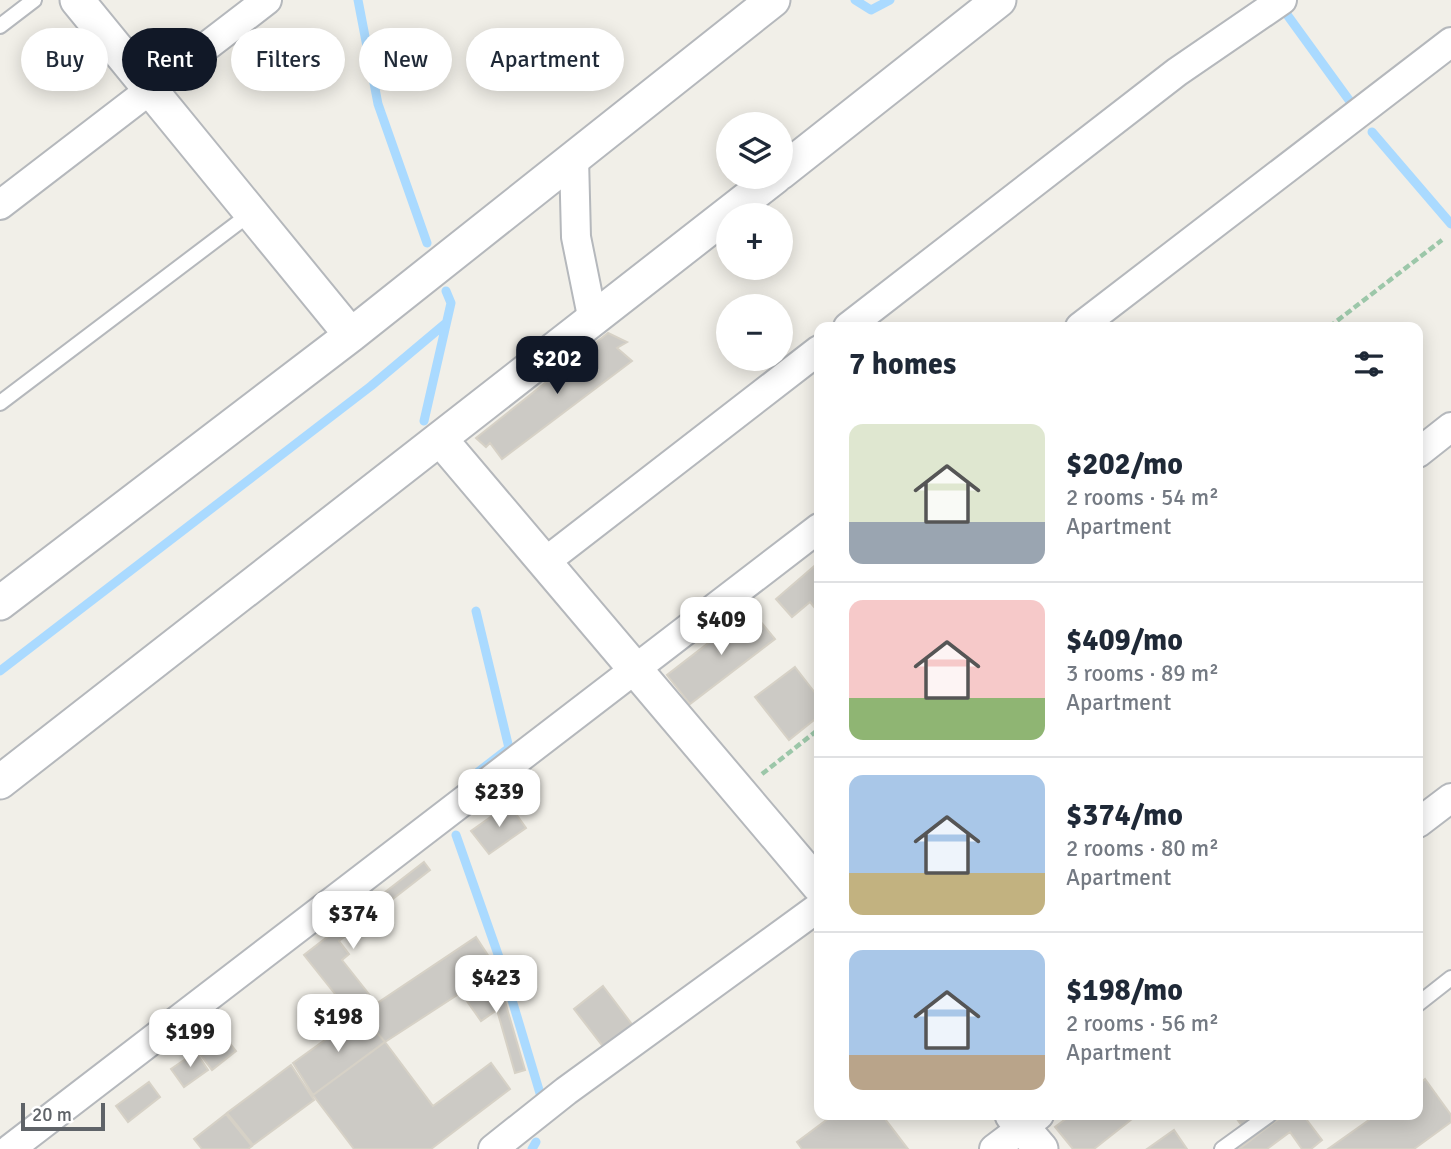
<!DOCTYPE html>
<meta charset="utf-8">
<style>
:root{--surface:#fff;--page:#f6f6f7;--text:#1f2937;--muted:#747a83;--line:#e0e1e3;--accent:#111827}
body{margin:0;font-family:Signika,sans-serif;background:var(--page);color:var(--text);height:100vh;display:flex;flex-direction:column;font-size:26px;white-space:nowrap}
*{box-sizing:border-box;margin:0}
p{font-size:23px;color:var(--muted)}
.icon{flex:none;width:38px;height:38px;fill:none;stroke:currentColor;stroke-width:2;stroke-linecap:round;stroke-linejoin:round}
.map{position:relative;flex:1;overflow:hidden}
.panel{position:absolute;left:814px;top:322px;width:609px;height:798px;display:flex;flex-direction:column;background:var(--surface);border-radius:14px;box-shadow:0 4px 18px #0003}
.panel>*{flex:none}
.hud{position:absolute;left:21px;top:28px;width:665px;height:63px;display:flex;gap:14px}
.controls{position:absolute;left:716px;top:112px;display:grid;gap:14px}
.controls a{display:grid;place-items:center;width:77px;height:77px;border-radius:50%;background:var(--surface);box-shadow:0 4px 18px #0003;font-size:35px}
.scale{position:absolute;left:21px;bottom:18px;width:84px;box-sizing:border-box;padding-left:7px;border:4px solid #5f6368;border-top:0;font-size:19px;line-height:24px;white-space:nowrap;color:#5f6368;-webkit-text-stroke:5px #fff;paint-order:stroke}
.price{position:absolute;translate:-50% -60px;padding:0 16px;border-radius:14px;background:#fff;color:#222;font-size:23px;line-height:46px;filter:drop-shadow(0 2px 4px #0008)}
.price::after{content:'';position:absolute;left:50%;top:42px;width:21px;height:16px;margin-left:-10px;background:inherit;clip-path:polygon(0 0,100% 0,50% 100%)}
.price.active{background:var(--accent);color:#fff}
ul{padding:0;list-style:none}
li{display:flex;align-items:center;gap:21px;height:175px;padding:0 35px}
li+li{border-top:2px solid var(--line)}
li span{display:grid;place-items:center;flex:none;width:196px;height:140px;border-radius:14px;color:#555}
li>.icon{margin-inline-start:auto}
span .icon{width:84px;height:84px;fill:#fffc;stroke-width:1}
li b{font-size:30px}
h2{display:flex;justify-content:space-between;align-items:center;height:84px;padding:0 35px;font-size:30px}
.chip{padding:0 24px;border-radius:32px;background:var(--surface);box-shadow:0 4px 18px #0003;font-size:24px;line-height:63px}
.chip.active{background:var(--accent);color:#fff}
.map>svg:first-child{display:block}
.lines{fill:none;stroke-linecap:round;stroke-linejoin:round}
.stream{stroke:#aadaff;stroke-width:9}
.building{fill:#cccac5;stroke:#d6d1c6;stroke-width:2}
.service-casing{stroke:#b5b8bc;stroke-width:18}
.minor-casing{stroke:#b5b8bc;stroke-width:32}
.tertiary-casing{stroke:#b5b8bc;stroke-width:37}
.path{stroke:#9cc7a9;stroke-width:4.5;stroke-dasharray:7 3.5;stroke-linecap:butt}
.service{stroke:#fff;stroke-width:14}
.minor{stroke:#fff;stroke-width:28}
.tertiary{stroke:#fff;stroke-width:33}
</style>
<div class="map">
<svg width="1451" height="1149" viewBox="0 0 1451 1149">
<rect width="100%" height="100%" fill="#f1efe8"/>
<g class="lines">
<path class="stream" d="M358,0L378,104L427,243
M855,0L871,10L890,0
M1280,5L1349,100
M1372,132L1451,224
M424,421L451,303L446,291
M476,611L509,748L478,772
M0,671L371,386L446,323
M456,835L500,960L542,1100
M532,1149L536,1142"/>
</g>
<path class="building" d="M608,333L627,342L617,348L632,361L502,459L490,443L486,447L476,438Z
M819,562V613L810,602L792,617L776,599Z
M751,610L775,639L690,704L667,675Z
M795,667L819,698V716L789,740L755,697Z
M509,804L526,828L489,854L471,831Z
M424,862L430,870L339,941L349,954L342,960L376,1003L355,1019L304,955Z
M476,937L497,969L385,1042L361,1014Z
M497,974L525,1070L515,1073L497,1010L481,1021L464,997Z
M603,986L634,1027L605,1049L574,1009Z
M361,1014L385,1042L313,1095L293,1063Z
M221,1032L236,1051L212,1070L197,1050Z
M385,1042L433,1106L491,1063L510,1089L431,1149H354L313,1095Z
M196,1052L208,1070L184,1087L171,1069Z
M291,1065L314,1100L253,1145L227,1113Z
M1425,1079L1451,1115V1122L1414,1149H1328L1376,1115H1418V1085Z
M149,1082L160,1097L128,1122L116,1106Z
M226,1114L252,1146L248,1149H202L194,1139Z
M833,1115H882L908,1149H802L797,1142Z
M1071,1115H1137L1094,1149H1073L1055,1127Z
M1234,1115H1259L1242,1126Z
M1284,1115H1303L1322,1140L1311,1149H1302L1290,1132L1267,1149H1239Z
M1174,1130L1187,1149H1147Z"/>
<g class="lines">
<g class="service-casing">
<path id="service" d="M0,26L34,0
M0,403L251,213
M1418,1004L1451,978
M1222,1149L1269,1115"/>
</g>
<g class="minor-casing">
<path id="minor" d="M574,158L576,237L593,321
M0,205L267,0
M848,327L1177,72L1282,0
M1080,327L1451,42
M1418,453L1451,427
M545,562L819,350
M1418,823L1451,798
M10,1149L819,528
M493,1149L566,1091L819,907
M994,1149L1039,1115"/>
</g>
<g class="tertiary-casing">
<path id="tertiary" d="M77,0L351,335
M780,173L999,0
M441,440L819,886
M0,603L351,335L773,0
M0,782L775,177
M1012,1115L1041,1149"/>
</g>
<path class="path" d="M1329,327L1442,240
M762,774L819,729"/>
<use href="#service" class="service"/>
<use href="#minor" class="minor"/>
<use href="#tertiary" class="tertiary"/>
</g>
</svg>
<div class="controls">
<a><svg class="icon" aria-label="layers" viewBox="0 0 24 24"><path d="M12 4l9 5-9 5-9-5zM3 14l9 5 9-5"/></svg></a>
<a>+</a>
<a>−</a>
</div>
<div class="scale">20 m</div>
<b class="price active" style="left:557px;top:396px">$202</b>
<b class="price" style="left:721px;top:657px">$409</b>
<b class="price" style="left:499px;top:829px">$239</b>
<b class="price" style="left:353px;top:951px">$374</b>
<b class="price" style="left:496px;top:1015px">$423</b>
<b class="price" style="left:338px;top:1054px">$198</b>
<b class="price" style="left:190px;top:1069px">$199</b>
<div class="hud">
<a class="chip">Buy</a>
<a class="chip active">Rent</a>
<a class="chip">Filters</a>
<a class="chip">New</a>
<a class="chip">Apartment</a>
</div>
<section class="panel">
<h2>7 homes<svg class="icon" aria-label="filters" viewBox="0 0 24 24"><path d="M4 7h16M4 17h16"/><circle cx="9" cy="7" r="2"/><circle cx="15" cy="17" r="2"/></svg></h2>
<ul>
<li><span style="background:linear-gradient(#dfe7d0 70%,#9aa5b1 0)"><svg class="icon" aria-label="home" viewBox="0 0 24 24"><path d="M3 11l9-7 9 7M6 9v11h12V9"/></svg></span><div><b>$202/mo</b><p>2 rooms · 54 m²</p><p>Apartment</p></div></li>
<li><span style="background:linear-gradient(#f6c9c9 70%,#8fb573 0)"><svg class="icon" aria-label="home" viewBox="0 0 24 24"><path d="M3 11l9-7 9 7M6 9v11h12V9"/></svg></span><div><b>$409/mo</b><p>3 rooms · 89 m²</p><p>Apartment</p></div></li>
<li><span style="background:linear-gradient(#a9c7e8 70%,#c2b280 0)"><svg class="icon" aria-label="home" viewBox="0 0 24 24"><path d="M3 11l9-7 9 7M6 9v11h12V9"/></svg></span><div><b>$374/mo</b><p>2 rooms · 80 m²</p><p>Apartment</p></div></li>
<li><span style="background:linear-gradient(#a9c7e8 75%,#b9a48a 0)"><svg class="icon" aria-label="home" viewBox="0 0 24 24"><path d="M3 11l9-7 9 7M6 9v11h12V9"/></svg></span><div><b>$198/mo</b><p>2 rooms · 56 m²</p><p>Apartment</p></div></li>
</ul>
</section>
</div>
